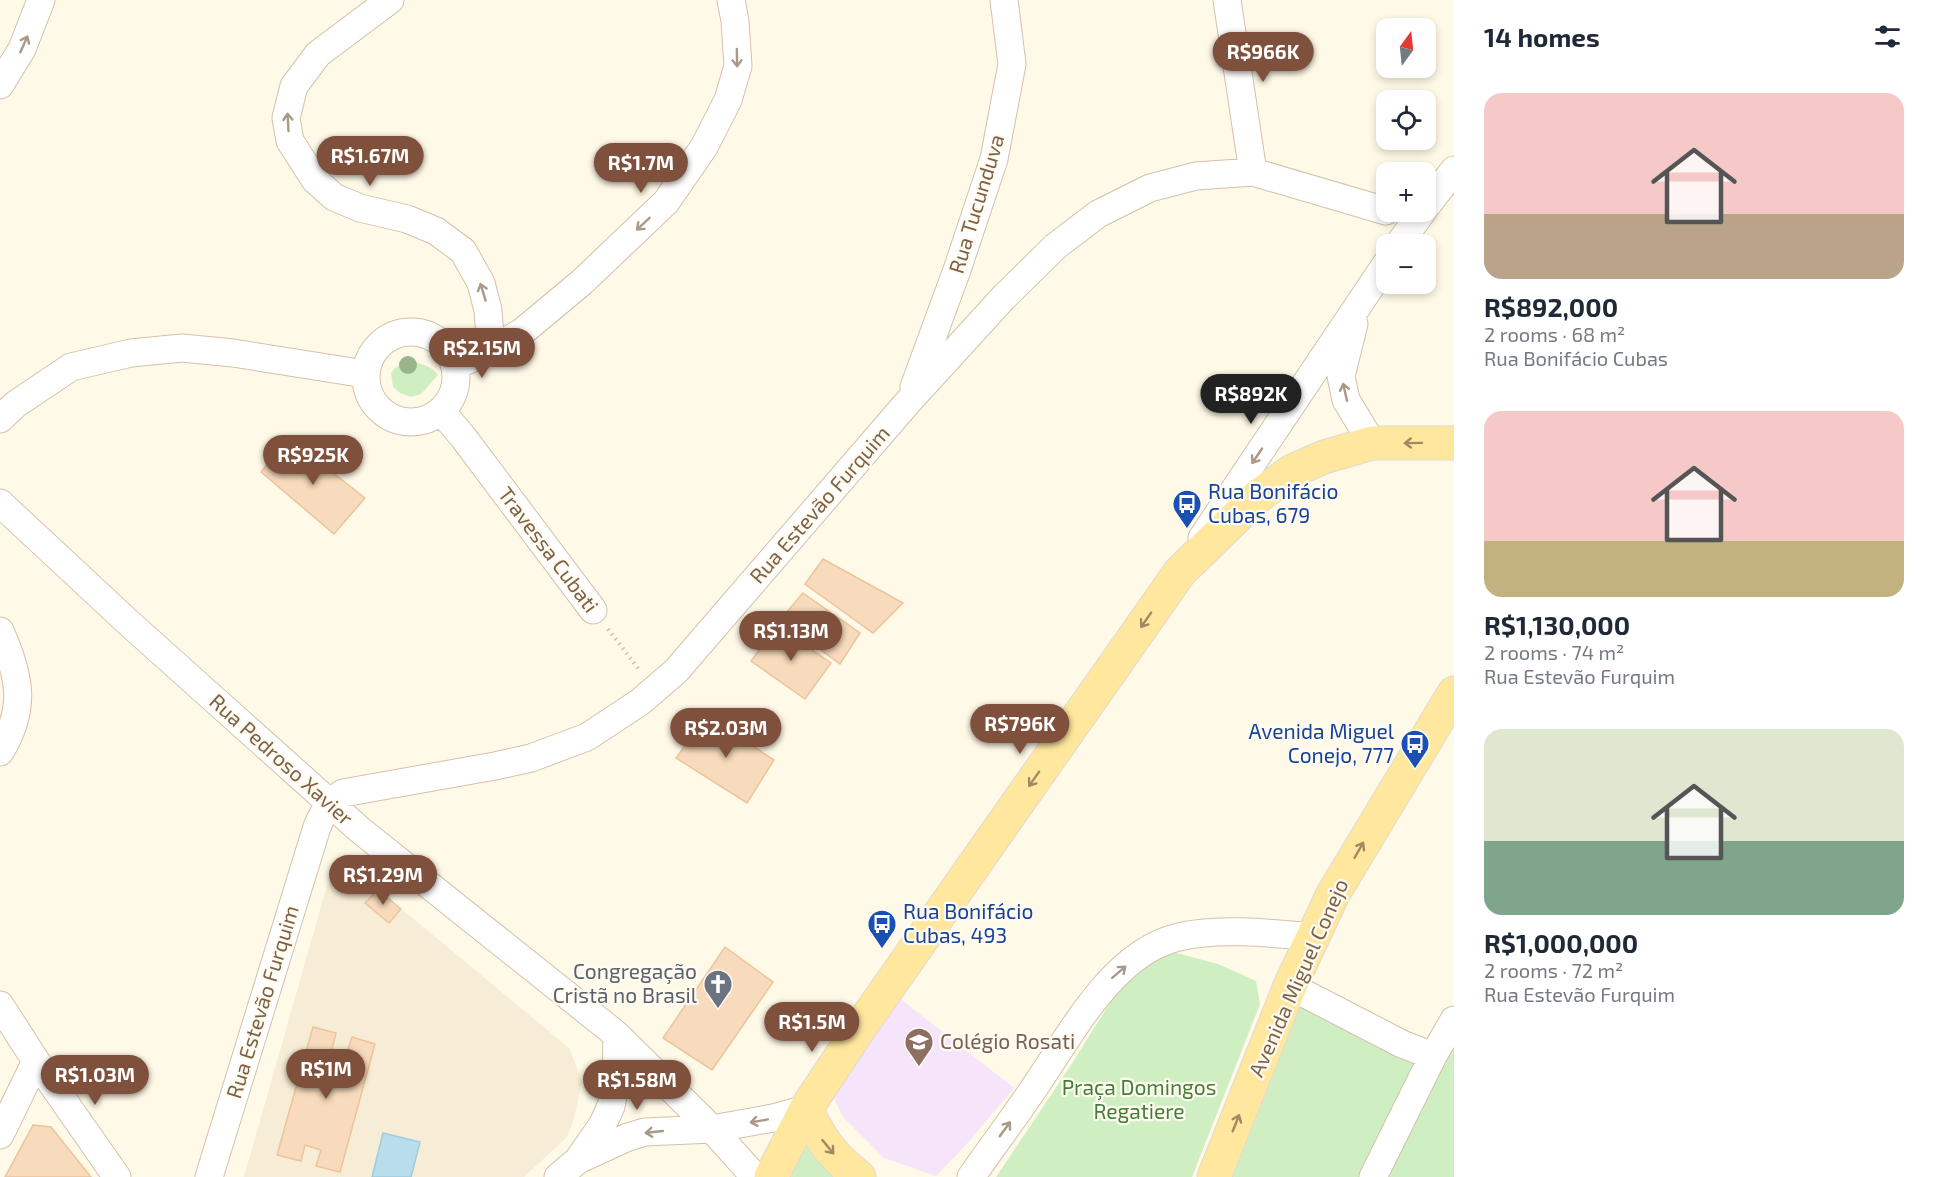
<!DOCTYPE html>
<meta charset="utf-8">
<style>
:root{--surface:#fff;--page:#f6f6f7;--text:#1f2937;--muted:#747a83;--accent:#7f503b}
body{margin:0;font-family:"Exo 2",sans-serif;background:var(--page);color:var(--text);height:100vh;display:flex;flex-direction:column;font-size:22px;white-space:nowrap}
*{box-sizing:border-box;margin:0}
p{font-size:20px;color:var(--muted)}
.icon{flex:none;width:33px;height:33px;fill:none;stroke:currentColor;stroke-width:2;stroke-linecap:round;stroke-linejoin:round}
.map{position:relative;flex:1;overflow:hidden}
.sheet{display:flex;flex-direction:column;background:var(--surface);width:480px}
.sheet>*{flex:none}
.needle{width:39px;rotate:15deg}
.buttons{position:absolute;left:1376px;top:18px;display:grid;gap:12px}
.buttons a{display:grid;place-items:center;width:60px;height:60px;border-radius:12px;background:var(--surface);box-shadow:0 3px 9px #0003;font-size:30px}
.price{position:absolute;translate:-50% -51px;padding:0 14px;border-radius:21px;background:var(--accent);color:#fff;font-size:20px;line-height:39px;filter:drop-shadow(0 2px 3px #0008)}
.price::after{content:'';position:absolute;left:50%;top:36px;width:18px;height:14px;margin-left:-9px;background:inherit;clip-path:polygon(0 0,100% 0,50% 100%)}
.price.on{background:#222;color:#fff}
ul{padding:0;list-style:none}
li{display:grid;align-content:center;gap:12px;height:318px;padding:0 30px}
li span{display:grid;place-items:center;height:186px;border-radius:18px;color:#555}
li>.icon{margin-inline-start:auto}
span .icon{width:108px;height:108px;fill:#fffc;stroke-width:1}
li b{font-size:26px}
h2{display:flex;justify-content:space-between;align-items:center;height:72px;padding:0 30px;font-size:26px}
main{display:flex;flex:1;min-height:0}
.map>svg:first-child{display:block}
.residential{fill:#f7ecd5}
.education{fill:#f6e4fb}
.green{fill:#cfefc3}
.water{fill:#b9deeb;stroke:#9eccde;stroke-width:1.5}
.building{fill:#f7dbbc;stroke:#ecc49a;stroke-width:1.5}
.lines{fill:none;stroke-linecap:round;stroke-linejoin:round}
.minor-casing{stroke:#d3c1ab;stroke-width:29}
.major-casing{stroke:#e0d9d3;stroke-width:35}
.path{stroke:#ddbe9e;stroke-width:4;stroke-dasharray:1.5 4.5;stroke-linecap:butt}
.minor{stroke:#fff;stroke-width:27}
.major{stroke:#ffe79e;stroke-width:33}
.tree{fill:#9ab589}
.oneway{stroke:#aa9888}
.oneway2{stroke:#a38962}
.labels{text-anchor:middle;stroke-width:4.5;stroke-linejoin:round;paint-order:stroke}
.street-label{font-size:21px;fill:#7c6148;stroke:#fffbf0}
.transit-label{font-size:21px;fill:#164399;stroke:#fffbf0;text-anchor:start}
.worship-label{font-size:21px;fill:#5b616d;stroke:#fffbf0;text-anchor:end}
.education-label{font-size:21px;fill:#785e54;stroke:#fffbf0;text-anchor:start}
.park-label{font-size:21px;fill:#477d3c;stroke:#fffbf0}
</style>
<main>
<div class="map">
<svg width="1454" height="1177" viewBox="0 0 1454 1177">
<rect width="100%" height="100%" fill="#fff9e7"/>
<path class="residential" d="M341,871L358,873L569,1048L582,1081L574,1118L567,1137L524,1177H244L327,886Z"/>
<path class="education" d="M898,997L1014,1088L964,1147L936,1176L884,1158L843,1117L833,1097Z"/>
<path class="green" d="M412,362C423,364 431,366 438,375L421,394L411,397L400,393L393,387L391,373C397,365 402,363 412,362Z
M1165,950L1218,964L1256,981L1260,1004L1192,1177H996L1071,1065L1123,982Z
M1290,986L1433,1056L1454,1020V1177H1214Z
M806,1124L844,1177H781Z"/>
<path class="water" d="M383,1133L420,1142L411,1177H372Z"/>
<path class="building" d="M289,438L365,498L334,534L261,472Z
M823,559L903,603L873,633L805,584Z
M803,593L860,633L840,664L780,620Z
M777,626L831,663L805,699L751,661Z
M707,716L774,760L747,803L676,758Z
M378,890L401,909L389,923L365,903Z
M725,947L773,982L712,1070L663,1038Z
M313,1027L336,1033L332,1049L347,1053L352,1037L375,1044L340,1172L316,1166L321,1150L305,1145L301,1161L277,1155Z
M33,1125L51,1127L91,1177H5Z"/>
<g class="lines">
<g class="minor-casing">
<path id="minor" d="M390,0L318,54L294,86L286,118L290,141L315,180L334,197L360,208L407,219L436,231L463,251L481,283L488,310L491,350
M1227,0L1253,172
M0,85L22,49L41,0
M1425,208L1454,170
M1399,244L1422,212
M1354,324L1341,376L1346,400L1372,443
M366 377a45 45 0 1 1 90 0a45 45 0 1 1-90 0Z
M455,366L491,350L522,332L582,282L666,202L704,147L728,100L738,66L735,21L731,0
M914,387L957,270L994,159L1012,64L1004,0
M441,411L463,437L593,610
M0,419L16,404L71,367L131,353L182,348L233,353L365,374
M0,503L130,624L360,830L617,1035L712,1129L755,1177
M1202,538L1386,264
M0,631C20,676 27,708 0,752
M1290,986L1402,1044L1433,1056
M0,1005L36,1061L117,1177
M0,1135L36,1061
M578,1160L628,1137L645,1132L712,1129L773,1118L806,1109
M209,1177L317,827C324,810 328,804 343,793L495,766L531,758L587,737L640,702L676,671L908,402L1004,297L1056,246L1098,214L1150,188L1196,176L1253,172L1386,211
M558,1177L578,1160L603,1124L611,1106L616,1083L617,1035
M971,1177C992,1147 1014,1118 1034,1088C1070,1036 1111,955 1175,938C1214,927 1272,933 1312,937
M1373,1177L1433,1056L1454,1020"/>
</g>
<g class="major-casing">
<path id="major" d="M806,1109C821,1140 832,1156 859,1177
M771,1177L806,1109L861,1026L1180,572L1257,497L1292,471L1324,457L1372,443H1454
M1214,1177L1290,986L1333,894L1454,693"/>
</g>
<path class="path" d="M608,629L640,671"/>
<use href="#minor" class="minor"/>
<use href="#major" class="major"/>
</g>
<circle class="tree" cx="408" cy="365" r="9"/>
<defs><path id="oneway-shaft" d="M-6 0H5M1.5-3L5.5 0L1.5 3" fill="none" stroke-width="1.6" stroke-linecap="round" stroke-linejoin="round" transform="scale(1.5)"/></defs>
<g class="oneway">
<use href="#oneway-shaft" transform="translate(24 44) rotate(-66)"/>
<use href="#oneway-shaft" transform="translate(737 58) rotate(89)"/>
<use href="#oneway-shaft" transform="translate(288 122) rotate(-93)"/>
<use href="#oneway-shaft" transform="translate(643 224) rotate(137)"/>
<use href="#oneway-shaft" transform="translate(483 292) rotate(-107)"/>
<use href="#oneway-shaft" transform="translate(1345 392) rotate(-103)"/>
<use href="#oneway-shaft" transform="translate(1257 456) rotate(124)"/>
<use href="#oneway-shaft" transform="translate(1119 972) rotate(-41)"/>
<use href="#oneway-shaft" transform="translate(759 1121) rotate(170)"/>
<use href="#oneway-shaft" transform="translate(1005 1129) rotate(-54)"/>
<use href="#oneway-shaft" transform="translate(654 1132) rotate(174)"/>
</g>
<g class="oneway2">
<use href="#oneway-shaft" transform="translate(1413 443) rotate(179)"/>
<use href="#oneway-shaft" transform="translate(1146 620) rotate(125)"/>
<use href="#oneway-shaft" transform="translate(1034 779) rotate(125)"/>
<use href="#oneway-shaft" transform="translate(1359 850) rotate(-60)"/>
<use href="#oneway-shaft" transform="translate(1236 1123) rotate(-68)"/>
<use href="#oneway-shaft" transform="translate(828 1147) rotate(51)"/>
</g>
<defs>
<g id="bus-pin" transform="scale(1.5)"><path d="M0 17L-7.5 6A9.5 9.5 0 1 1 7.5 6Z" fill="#1a4fb4" stroke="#fffbf0"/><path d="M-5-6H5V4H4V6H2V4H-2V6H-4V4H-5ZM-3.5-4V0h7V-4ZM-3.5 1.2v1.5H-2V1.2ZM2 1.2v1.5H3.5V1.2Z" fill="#fff"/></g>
<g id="church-pin" transform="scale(1.5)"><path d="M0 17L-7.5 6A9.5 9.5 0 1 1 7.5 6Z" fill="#6b7280" stroke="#fffbf0"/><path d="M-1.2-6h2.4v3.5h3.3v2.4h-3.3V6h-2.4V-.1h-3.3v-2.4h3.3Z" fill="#fff"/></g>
<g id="school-pin" transform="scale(1.5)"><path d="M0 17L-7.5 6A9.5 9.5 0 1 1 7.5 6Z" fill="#8d6e63" stroke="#fffbf0"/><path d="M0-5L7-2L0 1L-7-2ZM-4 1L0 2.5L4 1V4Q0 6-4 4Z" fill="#fff"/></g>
</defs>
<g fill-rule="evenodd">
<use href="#bus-pin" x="1187" y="504"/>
<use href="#bus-pin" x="1415" y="744"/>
<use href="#bus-pin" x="882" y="924"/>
<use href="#church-pin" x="718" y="984"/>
<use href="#school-pin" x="919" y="1042"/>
</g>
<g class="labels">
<g class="street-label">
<text transform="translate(977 204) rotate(-73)" y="7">Rua Tucunduva</text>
<text transform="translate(820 505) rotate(-49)" y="7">Rua Estevão Furquim</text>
<text transform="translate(548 550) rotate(53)" y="7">Travessa Cubati</text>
<text transform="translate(281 760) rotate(42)" y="7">Rua Pedroso Xavier</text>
<text transform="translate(1299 978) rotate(-66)" y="7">Avenida Miguel Conejo</text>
<text transform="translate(263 1002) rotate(-73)" y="7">Rua Estevão Furquim</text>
</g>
<g class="transit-label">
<text x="1208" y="499">Rua Bonifácio<tspan x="1208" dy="24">Cubas, 679</tspan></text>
<text x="1394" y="739" text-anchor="end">Avenida Miguel<tspan x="1394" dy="24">Conejo, 777</tspan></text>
<text x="903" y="919">Rua Bonifácio<tspan x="903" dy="24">Cubas, 493</tspan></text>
</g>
<g class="worship-label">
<text x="697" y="979">Congregação<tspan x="697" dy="24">Cristã no Brasil</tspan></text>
</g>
<g class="education-label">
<text x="940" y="1049">Colégio Rosati</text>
</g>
<g class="park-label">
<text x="1139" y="1095">Praça Domingos<tspan x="1139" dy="24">Regatiere</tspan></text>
</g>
</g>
</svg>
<div class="buttons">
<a><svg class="needle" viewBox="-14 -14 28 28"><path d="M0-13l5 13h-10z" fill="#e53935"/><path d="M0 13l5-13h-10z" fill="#747a83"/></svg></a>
<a><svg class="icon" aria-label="locate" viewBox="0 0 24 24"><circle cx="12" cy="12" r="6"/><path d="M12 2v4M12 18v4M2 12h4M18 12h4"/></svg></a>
<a>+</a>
<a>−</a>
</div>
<b class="price" style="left:1263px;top:83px">R$966K</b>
<b class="price" style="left:370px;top:187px">R$1.67M</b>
<b class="price" style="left:641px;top:194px">R$1.7M</b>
<b class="price" style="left:482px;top:379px">R$2.15M</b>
<b class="price on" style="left:1251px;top:425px">R$892K</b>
<b class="price" style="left:313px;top:486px">R$925K</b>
<b class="price" style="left:791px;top:662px">R$1.13M</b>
<b class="price" style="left:1020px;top:755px">R$796K</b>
<b class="price" style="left:726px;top:759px">R$2.03M</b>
<b class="price" style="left:383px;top:906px">R$1.29M</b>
<b class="price" style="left:812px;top:1053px">R$1.5M</b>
<b class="price" style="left:326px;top:1100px">R$1M</b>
<b class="price" style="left:95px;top:1106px">R$1.03M</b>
<b class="price" style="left:637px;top:1111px">R$1.58M</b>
</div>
<section class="sheet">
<h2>14 homes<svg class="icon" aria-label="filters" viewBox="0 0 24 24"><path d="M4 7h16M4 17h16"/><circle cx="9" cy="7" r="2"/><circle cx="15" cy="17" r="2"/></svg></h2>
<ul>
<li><span style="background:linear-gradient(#f6c9c9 65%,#b9a48a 0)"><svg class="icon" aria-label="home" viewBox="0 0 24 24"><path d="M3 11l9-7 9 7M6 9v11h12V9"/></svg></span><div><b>R$892,000</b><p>2 rooms · 68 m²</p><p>Rua Bonifácio Cubas</p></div></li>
<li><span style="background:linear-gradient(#f6c9c9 70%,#c2b280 0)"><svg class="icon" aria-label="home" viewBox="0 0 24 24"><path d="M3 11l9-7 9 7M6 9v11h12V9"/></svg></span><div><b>R$1,130,000</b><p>2 rooms · 74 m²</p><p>Rua Estevão Furquim</p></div></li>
<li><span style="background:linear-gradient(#dfe7d0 60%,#7fa58c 0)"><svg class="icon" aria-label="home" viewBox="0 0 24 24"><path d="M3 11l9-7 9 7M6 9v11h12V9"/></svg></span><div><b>R$1,000,000</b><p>2 rooms · 72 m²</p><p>Rua Estevão Furquim</p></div></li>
</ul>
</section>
</main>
